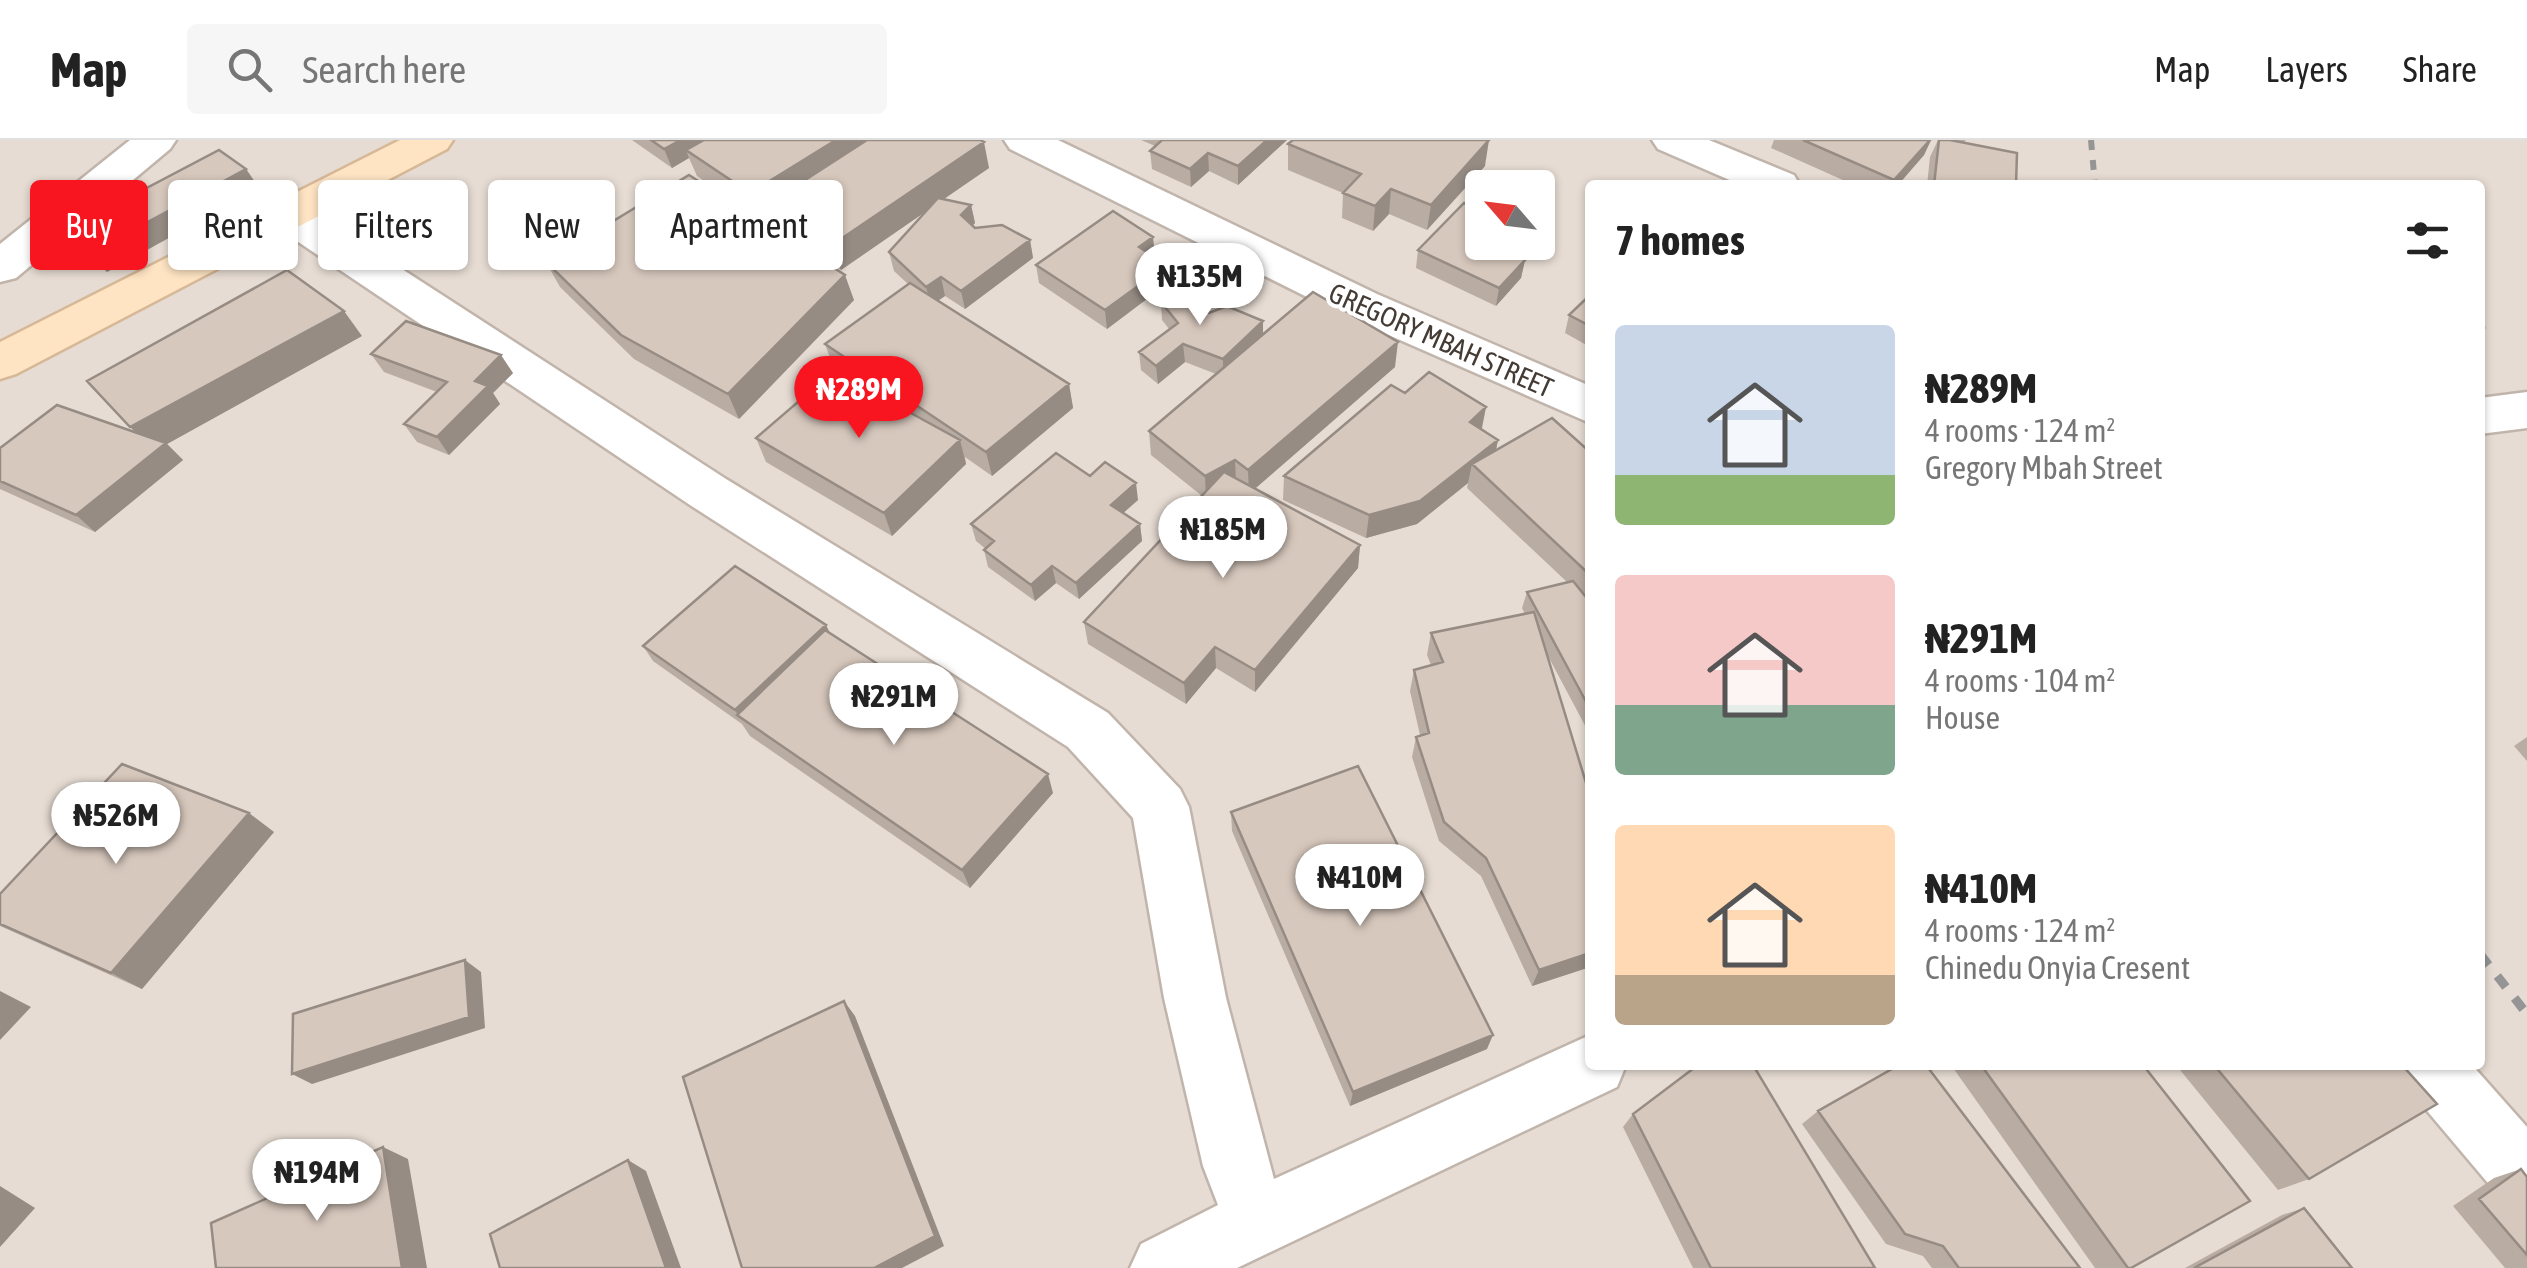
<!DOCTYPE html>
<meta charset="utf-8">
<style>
:root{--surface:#fff;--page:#f6f6f6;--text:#222;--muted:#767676;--line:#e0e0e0;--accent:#f91520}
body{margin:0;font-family:"Asap Condensed",sans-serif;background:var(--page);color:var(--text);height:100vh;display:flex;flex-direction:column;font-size:38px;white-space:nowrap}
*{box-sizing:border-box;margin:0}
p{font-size:32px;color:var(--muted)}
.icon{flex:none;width:55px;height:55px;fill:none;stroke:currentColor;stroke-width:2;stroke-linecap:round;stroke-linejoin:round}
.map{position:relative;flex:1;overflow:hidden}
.sheet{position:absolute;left:1585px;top:40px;width:900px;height:890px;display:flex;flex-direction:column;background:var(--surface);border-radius:10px;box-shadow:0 2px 8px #0004}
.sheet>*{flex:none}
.banner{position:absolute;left:30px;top:40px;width:950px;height:90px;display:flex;gap:20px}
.needle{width:65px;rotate:298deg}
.controls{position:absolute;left:1465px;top:30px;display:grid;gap:20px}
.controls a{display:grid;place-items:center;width:90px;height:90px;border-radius:10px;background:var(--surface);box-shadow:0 2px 8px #0004;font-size:50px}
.price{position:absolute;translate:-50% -85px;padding:0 22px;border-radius:35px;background:#fff;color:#222;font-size:32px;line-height:65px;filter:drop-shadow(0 2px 5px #0008)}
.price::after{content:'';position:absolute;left:50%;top:60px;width:30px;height:22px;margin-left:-15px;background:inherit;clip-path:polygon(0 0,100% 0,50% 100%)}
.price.selected{background:var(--accent);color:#fff}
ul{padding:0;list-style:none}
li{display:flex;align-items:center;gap:30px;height:250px;padding:0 30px}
li span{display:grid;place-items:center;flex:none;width:280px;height:200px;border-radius:10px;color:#555}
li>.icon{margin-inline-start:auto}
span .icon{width:120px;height:120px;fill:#fffc;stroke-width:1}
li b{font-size:42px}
h2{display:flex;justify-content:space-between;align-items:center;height:120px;padding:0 30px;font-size:42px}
.chip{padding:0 35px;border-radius:10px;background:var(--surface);box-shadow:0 2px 8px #0004;font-size:35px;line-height:90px}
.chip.selected{background:var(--accent);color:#fff}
header{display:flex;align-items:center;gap:60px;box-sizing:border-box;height:140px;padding:0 50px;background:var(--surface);border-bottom:2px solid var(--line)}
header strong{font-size:48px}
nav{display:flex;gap:55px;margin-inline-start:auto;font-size:35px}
.search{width:700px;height:90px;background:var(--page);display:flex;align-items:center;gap:25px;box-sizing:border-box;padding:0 35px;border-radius:10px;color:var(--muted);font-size:38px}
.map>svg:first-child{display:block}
.residential{fill:#e6dcd3;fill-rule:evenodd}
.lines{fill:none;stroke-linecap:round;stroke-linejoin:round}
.minor-casing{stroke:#c1b4ab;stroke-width:5}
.secondary-casing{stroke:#d6b897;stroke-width:5}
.minor{fill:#fff;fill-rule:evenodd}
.secondary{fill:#fee4c3;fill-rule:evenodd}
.rail-far1{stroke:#959595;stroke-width:6;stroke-dasharray:10 10;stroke-linecap:butt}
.rail{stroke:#959595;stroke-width:9;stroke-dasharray:14 14;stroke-linecap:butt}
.wall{fill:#b9aca3}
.shaded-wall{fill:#968c84}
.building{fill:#d7c8bd;stroke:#968c84;stroke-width:2.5}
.labels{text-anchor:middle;stroke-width:8;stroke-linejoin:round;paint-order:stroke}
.street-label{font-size:28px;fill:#453b35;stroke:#fff}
</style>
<header>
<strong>Map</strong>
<div class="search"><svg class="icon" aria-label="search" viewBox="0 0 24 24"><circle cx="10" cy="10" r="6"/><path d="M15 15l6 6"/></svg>Search here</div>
<nav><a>Map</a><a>Layers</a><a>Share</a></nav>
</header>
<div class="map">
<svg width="2527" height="1128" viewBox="0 0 2527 1128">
<rect width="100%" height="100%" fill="#f2ece5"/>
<path class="residential" d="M0,0H2527V1128H0ZM1590,45H2480V925H1590ZM1482,48H1538V102H1482Z"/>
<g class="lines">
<g class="minor-casing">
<path id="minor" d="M130,0H176L170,9L16,138L0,142V104Z
M1004,0H1058L1377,154L1590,246V283L1345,176L1010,9Z
M1652,0H1709L1794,35L1800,45H1741L1658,9Z
M285,59L300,63L726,339L1108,573L1180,649L1189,667L1226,858L1274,1039L1590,895V925H1626L1617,947L1237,1128H1130L1141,1104L1218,1065L1203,1026L1164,858L1133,678L1068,607L690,365L270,83L264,73L270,63Z
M2527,252V288L2480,294V258Z
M2398,925H2472L2527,987V1070L2503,1061L2407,947Z"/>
</g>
<g class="secondary-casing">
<path id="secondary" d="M400,0H453L447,9L16,234L0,239V202Z"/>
</g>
<use href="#minor" class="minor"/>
<use href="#secondary" class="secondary"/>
<path class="rail-far1" d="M2091,0L2095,45"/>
<path class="rail" d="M2480,814L2527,874"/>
</g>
<path class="wall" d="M632,0H980L989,28L943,59L971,65L975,83L972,86L975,88L1030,100L1033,118L965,169L945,156L938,161L1069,244L1073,268L992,336L965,317L966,324L892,396L766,322L756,298L856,243L834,229L825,204L908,144L894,131L889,112L926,71L841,130L777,90L771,71L759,79L697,36L689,18L672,28Z
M1141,0H1287L1238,45L1209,31L1191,47L1152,29L1150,11L1155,6Z
M1774,0H1931L1924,15L1898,45H1854L1771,8Z
M1938,0H1966L1964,2L2016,45H1927L1930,17Z
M1288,4L1485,26L1427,90L1389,74L1373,91L1342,78L1343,53L1288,30Z
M246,29L259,48L107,132L81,110L65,91Z
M1418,110L1531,113L1525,120L1521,138L1496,166L1416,128Z
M1155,115L1153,116L1168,143L1107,189L1039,143L1036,125Z
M546,122L854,160L739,279L634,219L560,147Z
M1590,155V207L1565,193L1569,175Z
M1161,162L1206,172L1263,181V195L1395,227L1254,349L1360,405L1358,428L1255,552L1216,528L1186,564L1088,504L1084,482L1202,356L1151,315L1149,291L1216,234L1185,222L1158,244L1141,230L1139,212L1169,189L1162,180Z
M362,196L167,304L183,320L95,392L0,349V308L134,292Z
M371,214L513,233L493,253L500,264L449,315L417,302L404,284L437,252L384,232Z
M1405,253L1486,267L1482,289L1498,300L1496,310L1590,312V595L1547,514L1590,827L1532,846L1481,736L1439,701L1412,617L1416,597L1420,595L1410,551L1414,530L1431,525L1427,515L1431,493L1525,474L1522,468L1527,452L1567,442L1467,348L1468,343L1417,384L1366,398L1283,360L1284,336Z
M1090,336L1138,360L1123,373L1140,384L1142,401L1079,459L1056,443L1035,461L988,427L984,410L986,409L976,401L971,384Z
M826,485L830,493L1053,653L970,748L750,596L742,584L653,521L643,506Z
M2527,597V621L2514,606Z
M1231,672L1487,909L1350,966L1232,691Z
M274,692L142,849L0,786V754Z
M1951,925H2143L2131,1128H2095Z
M2176,925H2402L2309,1039L2278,1050Z
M1818,971L2080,1128H1932L1923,1116L1886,1104L1802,984Z
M1633,974L1875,1128H1693L1623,987Z
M2521,1029L2527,1037V1128H2505L2453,1066L2494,1038Z
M2304,1068L2352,1128H2185L2282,1075Z"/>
<path class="shaded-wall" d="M681,0H720L686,10L689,18L672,28L664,9Z
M836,0H884L768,64L771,71L759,79L750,53Z
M1267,0H1287L1238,45V26Z
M1489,0L1485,26L1427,90L1431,65Z
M1930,0H1931L1924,15L1898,45H1892L1894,40Z
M984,2L989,28L841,130L832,105Z
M1208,13L1209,31L1191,47L1190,29Z
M246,29L259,48L107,132L90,113Z
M1391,49L1389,74L1373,91L1375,66Z
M971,65L975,83L965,93L961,75Z
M1153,97L1155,115L1140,126L1139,107Z
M1030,100L1033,118L965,169L961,151Z
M1527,102H1533L1531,113L1512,134L1515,115Z
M1525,120L1521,138L1496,166L1499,148Z
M1167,125L1168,143L1107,189L1105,170Z
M845,135L854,160L739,279L728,254Z
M941,137L945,156L931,165L926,147Z
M1205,155L1206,173L1192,166Z
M344,171L362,196L167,304L183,320L95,392L76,375L154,311L130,287Z
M1263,181V200L1223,237V219Z
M1398,202L1395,227L1249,354L1248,330Z
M1183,204L1185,222L1158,244L1156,226Z
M501,215L513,233L493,253L500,264L449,315L437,297L475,241Z
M1069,244L1073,268L992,336L986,312Z
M1486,267L1481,291L1470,282Z
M960,300L966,324L892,396L884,373Z
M1498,300L1493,324H1472L1468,343L1417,384L1366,398L1369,375Z
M1235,320L1236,343L1206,360L1205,336Z
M1136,343L1138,360L1113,382L1111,365Z
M1140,384L1142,401L1079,459L1076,443Z
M1360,405L1358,428L1255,552V530Z
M1052,426L1056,443L1035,461L1031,445Z
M826,485L833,501L739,577L735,570Z
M1215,507L1216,528L1186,564L1184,543Z
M1048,634L1053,653L970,748L962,730Z
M249,673L274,692L142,849L111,833Z
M1590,813V827L1532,846L1539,830Z
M465,820L481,832L485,888L312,944L292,934Z
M0,851L31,867L0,900Z
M844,861L855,876L944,1106L902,1128H874Z
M1493,895L1487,909L1350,966L1353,952Z
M383,1007L408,1019L427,1128H402Z
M628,1020L646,1031L681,1128H666Z
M0,1046L35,1068L0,1107Z"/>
<path class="building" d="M651,0H681L664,9Z
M704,0H836L750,53L686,10Z
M867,0H980L984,2L832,105L768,64Z
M1162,0H1267L1238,26L1208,13L1190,29L1150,11Z
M1293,0H1489L1431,65L1391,49L1375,66L1343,53L1361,34L1288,4Z
M1803,0H1930L1894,40Z
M1939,0H1950L2017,13L2016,45H1934Z
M219,10L246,29L90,113L65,91Z
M689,35L845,135L728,254L621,195L546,122Z
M938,58L971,65L961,75L975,88L1002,85L1030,100L961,151L941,137L926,147L889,112Z
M1464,63L1482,71V102H1527L1515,115L1525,120L1499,148L1418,110Z
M1113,71L1153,97L1139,107L1167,125L1105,170L1036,125Z
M287,130L344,171L130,287L87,241Z
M910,143L1069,244L986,312L825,204Z
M1185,146L1205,155L1192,166L1209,173L1227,166L1263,181L1223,219L1183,204L1156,226L1139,212L1178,183L1161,162Z
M1313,152L1398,202L1248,330L1235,320L1205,336L1149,291Z
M1590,155V186L1569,175Z
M2480,163L2484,187L2480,186Z
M406,181L501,215L475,241L488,246L437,297L404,284L447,242L371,214Z
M834,231L960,300L884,373L756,298Z
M1429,232L1486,267L1470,282L1498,300L1420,361L1369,375L1284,336L1391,245L1405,253Z
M57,265L166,303L76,375L0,341V308Z
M1552,278L1590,312V435L1472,324Z
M1056,313L1090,336L1105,322L1136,343L1111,365L1140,384L1076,443L1052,426L1031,445L984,410L994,401L971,384Z
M1224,332L1360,405L1255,530L1215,507L1184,543L1084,482Z
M735,426L826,485L735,570L643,506Z
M1573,441L1590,462V569L1527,452Z
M1534,472L1590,656V813L1539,830L1486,718L1444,682L1416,597L1429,593L1414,530L1443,522L1431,493Z
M825,490L1048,634L962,730L737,575Z
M122,624L249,673L111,833L0,784V754Z
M1358,626L1493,895L1353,952L1231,672Z
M465,820L469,877L292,934L293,874Z
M844,861L935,1096L874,1128H742L683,937Z
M1698,925H1753L1875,1128H1711L1633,974Z
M1899,925H1926L2080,1128H1959L1943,1106L1905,1094L1818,971Z
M1981,925H2143L2250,1061L2131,1128H2128Z
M2214,925H2402L2437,964L2309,1039Z
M383,1007L402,1128H216L211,1083Z
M628,1020L666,1128H500L490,1094Z
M2521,1029L2527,1037V1115L2479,1059Z
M2304,1068L2352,1128H2194Z"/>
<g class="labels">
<g class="street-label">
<text transform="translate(1441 200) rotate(24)" y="10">GREGORY MBAH STREET</text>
</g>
</g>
</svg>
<div class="controls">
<a><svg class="needle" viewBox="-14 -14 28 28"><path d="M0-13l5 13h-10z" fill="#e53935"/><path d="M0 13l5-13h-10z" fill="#767676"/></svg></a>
</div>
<b class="price" style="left:1200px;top:188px">₦135M</b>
<b class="price selected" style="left:859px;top:301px">₦289M</b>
<b class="price" style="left:1223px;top:441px">₦185M</b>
<b class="price" style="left:894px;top:608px">₦291M</b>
<b class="price" style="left:116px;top:727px">₦526M</b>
<b class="price" style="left:1360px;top:789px">₦410M</b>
<b class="price" style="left:317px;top:1084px">₦194M</b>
<div class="banner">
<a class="chip selected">Buy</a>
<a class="chip">Rent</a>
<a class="chip">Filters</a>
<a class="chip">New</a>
<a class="chip">Apartment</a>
</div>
<section class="sheet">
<h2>7 homes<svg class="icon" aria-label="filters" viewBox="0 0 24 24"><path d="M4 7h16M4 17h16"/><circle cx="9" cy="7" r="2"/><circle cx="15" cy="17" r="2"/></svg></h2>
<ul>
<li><span style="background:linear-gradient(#c9d6e8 75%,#8fb573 0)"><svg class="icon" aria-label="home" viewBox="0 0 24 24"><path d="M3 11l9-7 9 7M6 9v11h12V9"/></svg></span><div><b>₦289M</b><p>4 rooms · 124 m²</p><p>Gregory Mbah Street</p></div></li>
<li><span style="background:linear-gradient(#f6c9c9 65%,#7fa58c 0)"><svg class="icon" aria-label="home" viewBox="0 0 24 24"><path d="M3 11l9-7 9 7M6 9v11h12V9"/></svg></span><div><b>₦291M</b><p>4 rooms · 104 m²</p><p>House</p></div></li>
<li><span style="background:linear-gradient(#ffd9b3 75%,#b9a48a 0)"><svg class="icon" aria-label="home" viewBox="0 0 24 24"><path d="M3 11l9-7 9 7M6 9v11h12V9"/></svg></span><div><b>₦410M</b><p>4 rooms · 124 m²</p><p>Chinedu Onyia Cresent</p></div></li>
</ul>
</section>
</div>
